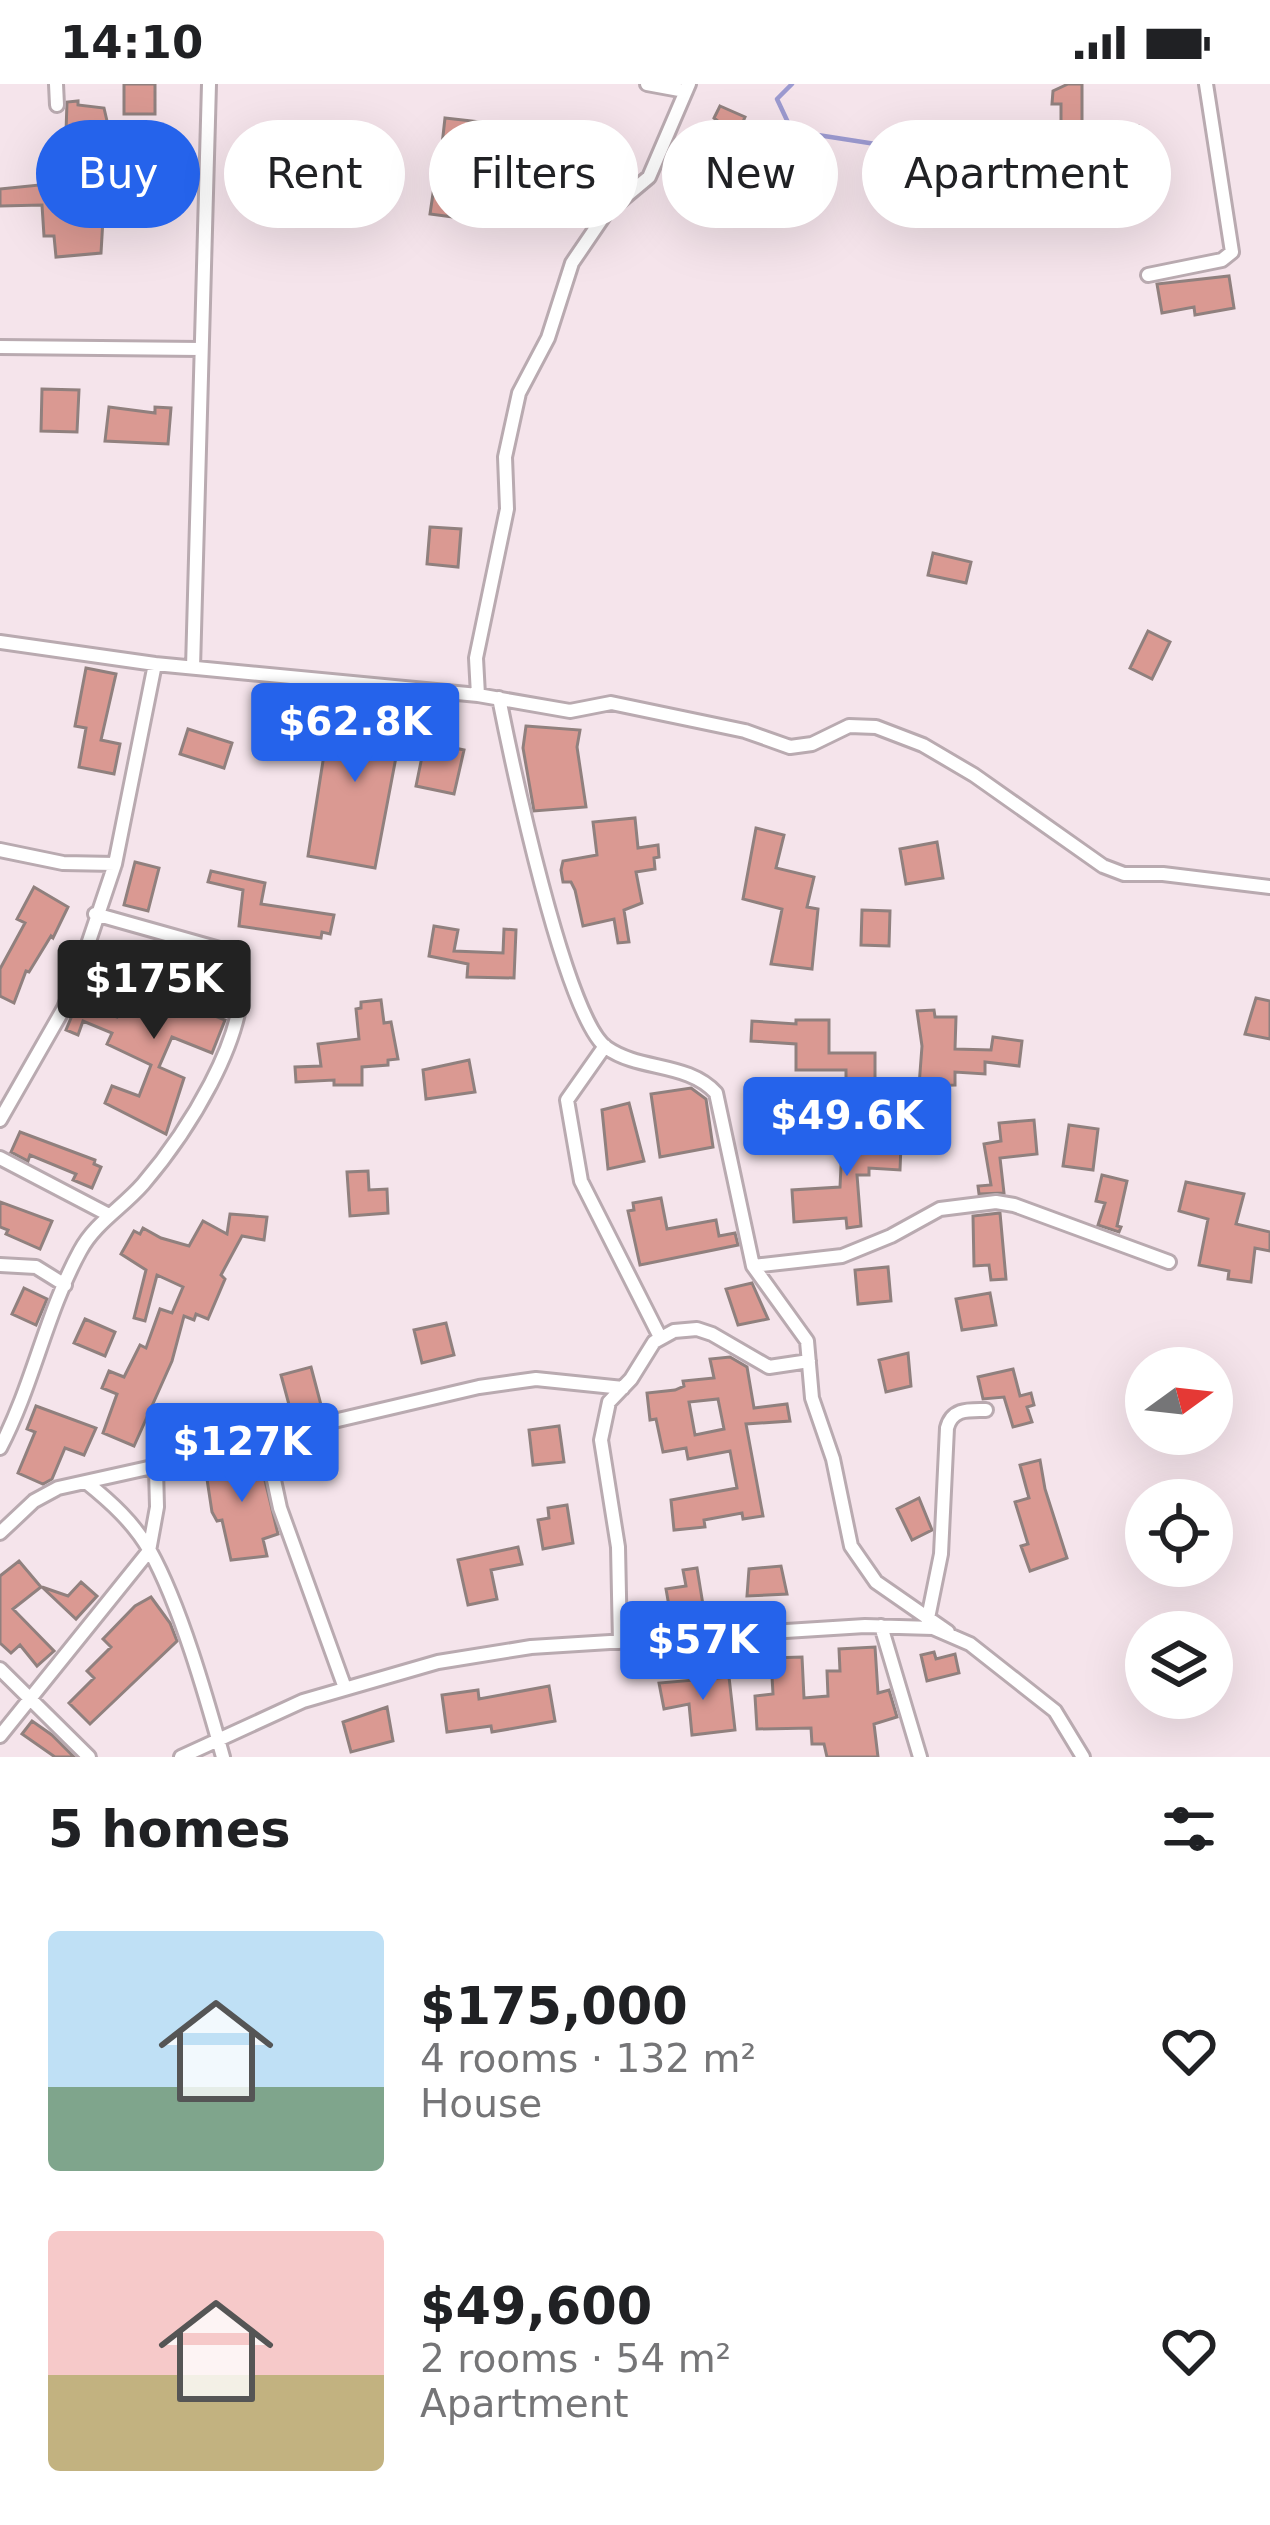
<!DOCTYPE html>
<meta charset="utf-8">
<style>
:root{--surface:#fff;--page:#f6f6f6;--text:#202124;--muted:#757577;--accent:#2563eb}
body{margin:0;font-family:"DejaVu Sans",sans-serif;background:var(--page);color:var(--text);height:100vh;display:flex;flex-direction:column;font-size:45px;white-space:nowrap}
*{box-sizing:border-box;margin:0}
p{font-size:39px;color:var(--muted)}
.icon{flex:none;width:66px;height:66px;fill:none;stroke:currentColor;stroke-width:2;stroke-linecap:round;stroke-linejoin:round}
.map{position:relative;height:1673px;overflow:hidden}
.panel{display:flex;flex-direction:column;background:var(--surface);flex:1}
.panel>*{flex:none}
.top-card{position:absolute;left:36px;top:36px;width:1200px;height:108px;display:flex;gap:24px}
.needle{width:78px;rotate:75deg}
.controls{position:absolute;left:1125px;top:1263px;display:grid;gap:24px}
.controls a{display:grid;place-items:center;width:108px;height:108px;border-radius:50%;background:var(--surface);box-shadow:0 12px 48px #0002;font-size:60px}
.price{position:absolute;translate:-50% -102px;padding:0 27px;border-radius:12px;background:var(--accent);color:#fff;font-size:39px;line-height:78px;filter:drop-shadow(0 3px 6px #0008)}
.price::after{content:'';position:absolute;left:50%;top:72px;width:36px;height:27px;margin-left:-18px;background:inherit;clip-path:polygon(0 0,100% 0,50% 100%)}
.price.active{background:#222;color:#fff}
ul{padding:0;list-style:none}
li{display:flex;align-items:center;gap:36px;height:300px;padding:0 48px}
li span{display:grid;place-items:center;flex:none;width:336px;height:240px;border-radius:12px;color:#555}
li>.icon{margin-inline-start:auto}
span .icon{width:144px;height:144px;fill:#fffc;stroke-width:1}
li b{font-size:51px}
h2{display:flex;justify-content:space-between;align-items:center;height:144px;padding:0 48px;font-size:51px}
.chip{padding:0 42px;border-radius:54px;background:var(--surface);box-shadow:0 12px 48px #0002;font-size:42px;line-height:108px}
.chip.active{background:var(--accent);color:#fff}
.status{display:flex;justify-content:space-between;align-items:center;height:84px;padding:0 60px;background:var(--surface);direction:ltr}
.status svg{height:33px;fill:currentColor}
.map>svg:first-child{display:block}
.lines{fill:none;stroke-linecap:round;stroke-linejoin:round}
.stream{stroke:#9c9ad0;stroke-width:4.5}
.building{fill:#da9992;stroke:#90807e;stroke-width:3;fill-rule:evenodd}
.street-casing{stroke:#b9aab0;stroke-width:18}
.street{stroke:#fff;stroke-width:12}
</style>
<div class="status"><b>14:10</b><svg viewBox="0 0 49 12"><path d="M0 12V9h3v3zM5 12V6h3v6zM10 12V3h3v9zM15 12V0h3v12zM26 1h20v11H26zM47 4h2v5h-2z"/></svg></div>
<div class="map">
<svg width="1270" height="1673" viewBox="0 0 1270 1673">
<rect width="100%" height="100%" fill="#f5e4eb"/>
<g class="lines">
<path class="stream" d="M792,0L777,15L792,47L882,61L979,109L1122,127"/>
</g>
<path class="building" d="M124,0H155V30H124Z
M1068,0H1082V45L1138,42L1139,67L1053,62L1054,45H1061V20H1052L1053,7Z
M78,17V21L104,24L110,50L66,48L67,18Z
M720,22L745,33L721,88L707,81L724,42L714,34Z
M445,34L481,38L478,65L442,61Z
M39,87H71L72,99H80L81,109H109V135H103L101,169L56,173L54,152H44L42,121L0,122V105L40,101Z
M435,96L473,102L468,135L430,130Z
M1229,192L1234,224L1195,231L1194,223L1162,229L1157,200Z
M42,305L79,306L77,348L41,347Z
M109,323L155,329V323L171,324L168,360L105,357Z
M430,443L461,445L458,483L427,480Z
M933,469L971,478L966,499L928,491Z
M1148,547L1170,558L1152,595L1130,584Z
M86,584L116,590L101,656L120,660L114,690L79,683L86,644L75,642Z
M332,620L404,631L375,784L308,772Z
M526,642L580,646L577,663L586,723L534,727L523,664Z
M188,645L232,659L224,684L180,670Z
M425,658L464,666L454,710L416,702Z
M635,734L638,764L658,761L659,773L654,774L655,785L636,788L642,819L624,826L629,858L618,859L614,835L583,842L575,806L571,798H563L561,786L563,777L597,771L593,738Z
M756,744L784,751L776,784L814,793L807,823L818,825L812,885L771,880L782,825L743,815Z
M937,758L943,794L906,800L900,765Z
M135,778L159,784L148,827L124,821Z
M211,787L265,799L261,820L334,831L330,850L322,848L321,854L239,842L243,806L208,798Z
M34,803L68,823L53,854L51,852L29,888L26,887L14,919L0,912V885L25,839L17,835Z
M862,826L890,827L889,862L861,861Z
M434,842L458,846L454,867L503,869L504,845L516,846L514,894L467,893L468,880L429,872Z
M185,879L220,894L215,906L194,897L185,920L225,936L212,969L172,953L159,983L184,994L166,1050L105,1019L112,1002L139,1012L151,981L107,960L112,949L83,937L78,951L66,946L78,917L117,933L132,902L165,918L167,913L170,914Z
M1256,914L1270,917V955L1245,950Z
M381,916L384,939L391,938L398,975L388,976V981L362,983V1001H334V996L296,998L295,983L321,982L318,960L359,955L356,925L361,924V918Z
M934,926L935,933H956L955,965L991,966L993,953L1022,957L1019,982L985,978V990L955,988V1001L919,1002L922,962L917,927Z
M796,936H829V969H875V999H846V986H796V960L751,957L752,937L796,940Z
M469,976L475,1008L426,1015L423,986Z
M691,1004L706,1015L713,1063L660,1073L651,1010Z
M629,1019L644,1077L608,1085L602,1026Z
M1034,1036L1037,1070L1000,1074L1004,1109L979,1110L978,1102L991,1101L984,1060L1001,1057L999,1039Z
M843,1041L871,1042V1059L901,1061L900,1086L869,1084V1091H857L861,1142L847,1144L846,1134L794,1138L792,1106L840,1103Z
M1069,1041L1098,1045L1093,1086L1063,1082Z
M20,1048L95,1076L94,1080L101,1083L92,1104L73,1096L76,1090L30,1071L28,1077L11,1068Z
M368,1087L369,1106L387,1105L388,1129L350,1132L347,1088Z
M1102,1091L1127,1097L1117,1142L1121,1143L1119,1148L1098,1141L1105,1119L1096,1117Z
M1186,1098L1244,1110L1236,1140L1270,1148V1167L1255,1164L1251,1198L1228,1195L1229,1187L1199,1181L1208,1135L1179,1127Z
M661,1114L667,1145L716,1136L719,1152L735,1149L738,1161L640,1181L628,1127L634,1126L633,1119Z
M0,1118L52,1137L40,1165L6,1150L8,1146L0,1143Z
M1000,1129L1006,1195L991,1196L989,1181L974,1182L973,1132Z
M230,1130L267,1133L264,1156L242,1152L221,1191L225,1195L208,1235L196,1230L194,1236L184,1232L172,1277L134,1362L103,1349L117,1310L102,1304L109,1287L124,1293L140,1261L146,1264L160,1225L172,1229L183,1203L157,1191L145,1237L134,1234L146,1186L121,1170L134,1147L140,1150L143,1144L161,1154L189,1162L203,1137L227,1150Z
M888,1183L891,1217L858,1220L855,1186Z
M752,1199L768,1235L738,1241L726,1205Z
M24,1204L47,1215L36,1241L12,1230Z
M990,1209L996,1241L962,1246L956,1215Z
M85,1235L115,1248L105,1272L74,1259Z
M446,1239L454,1271L422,1279L414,1246Z
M908,1269L911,1302L886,1308L879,1276Z
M730,1273L747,1283L754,1324L787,1320L790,1337L746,1340L763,1432L743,1435L742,1429L704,1436L705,1443L674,1446L671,1416L737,1404L730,1367L688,1375L686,1364L663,1368L656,1335L650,1336L647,1309L675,1306L684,1302L683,1297L714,1294L710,1275ZM718,1315L724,1345L695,1351L689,1318Z
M311,1283L321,1321L311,1324L312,1331L270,1342L268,1339L291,1328L281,1291Z
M1013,1285L1020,1312L1031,1309L1034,1321L1027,1323L1032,1338L1013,1343L1004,1313L983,1315L978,1293Z
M36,1322L96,1344L84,1371L65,1364L52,1395L43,1400L18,1389L35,1348L27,1345Z
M199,1333L202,1343L224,1336L248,1349L192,1363L185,1336Z
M559,1342L564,1378L533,1381L529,1346Z
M258,1368L278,1450L263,1455L267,1472L231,1476L222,1436L217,1437L212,1428L205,1382Z
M1040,1376L1045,1405L1067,1474L1030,1487L1021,1462L1028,1460L1015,1418L1029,1414L1020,1381Z
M919,1414L932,1446L912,1456L897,1425Z
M567,1421L573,1459L543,1465L538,1436L549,1434L548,1424Z
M518,1463L522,1480L491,1486L497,1515L468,1521L458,1476Z
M19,1477L41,1503L13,1525L54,1567L37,1582L20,1561L11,1569L0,1559V1492Z
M781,1482L787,1510L747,1512L749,1485Z
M697,1484L705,1533L672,1539L666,1505L686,1502L683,1486Z
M81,1498L97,1512L76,1535L42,1503L68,1512Z
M151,1513L170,1539L177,1557L90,1640L69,1619L94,1594L87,1587L111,1563L103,1555L135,1522Z
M875,1563L878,1609L889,1606L897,1633L874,1640L878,1673H827L824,1660H812L811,1644L757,1645L755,1612L773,1610L771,1574L802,1573L804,1614L828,1612L827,1587H840L839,1565Z
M934,1568L936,1575L955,1570L959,1589L927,1597L921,1571Z
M729,1593L735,1646L692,1651L689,1620L664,1625L659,1599Z
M549,1602L555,1637L492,1648L491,1642L447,1648L442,1611L478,1606L479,1615Z
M387,1623L393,1657L351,1668L343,1638Z
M32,1637L52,1651L74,1673H55L22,1650Z"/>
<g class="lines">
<g class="street-casing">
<path id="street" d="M56,0L57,21
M647,0L685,7
M1148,191L1222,176L1232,168L1206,0
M0,263L201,265
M0,558L155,580L478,611L570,627L611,619L745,647L790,663L812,660L849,642L876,643L923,661L974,691L1103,782L1124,790H1163L1270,803
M193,584L209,0
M478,611L476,574L507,425L505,373L519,309L548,254L572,179L606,129L649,93L689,0
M499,614C511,674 565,935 607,964C640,987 688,978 716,1009L753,1182L807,1257L812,1314L833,1375L851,1462L876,1498L948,1548
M0,766L63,779L115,780
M605,962L567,1016L581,1097L660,1253
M0,1036L64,924L82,878L115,780L155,580
M0,1074L109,1131
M0,1181L36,1183L65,1201
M753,1182L842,1172L891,1152L940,1125L996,1118L1014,1121L1169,1178
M280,1351L268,1368L280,1424L345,1604
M0,1364C33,1301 46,1229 80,1167C95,1139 122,1124 143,1100C185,1051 249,953 241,886L223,866L95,830
M86,1398C111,1418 134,1439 150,1467C180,1521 206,1612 223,1673
M0,1449L34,1417L58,1404L229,1366L291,1347L479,1303L536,1295L623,1304
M928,1534L941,1470L947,1344C952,1324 969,1326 986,1326
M881,1542L920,1673
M620,1558L618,1463L601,1356L609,1318L631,1295L654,1258L674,1247L697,1245L712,1250L769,1283L809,1277
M0,1585L89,1673
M0,1652L149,1467L157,1423L156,1384
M181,1673L303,1617L438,1578L531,1563L865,1542L933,1544L970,1560L1055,1627L1083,1673"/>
</g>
<use href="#street" class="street"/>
</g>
</svg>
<div class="controls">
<a><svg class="needle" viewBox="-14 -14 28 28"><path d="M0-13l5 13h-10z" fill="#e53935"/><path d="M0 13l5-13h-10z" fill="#757577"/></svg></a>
<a><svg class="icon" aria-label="locate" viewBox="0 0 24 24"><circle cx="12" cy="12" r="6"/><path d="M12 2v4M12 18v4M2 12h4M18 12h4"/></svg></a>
<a><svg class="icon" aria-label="layers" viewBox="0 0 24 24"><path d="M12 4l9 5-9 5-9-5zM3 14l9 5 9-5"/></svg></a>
</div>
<b class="price" style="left:355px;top:701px">$62.8K</b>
<b class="price active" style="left:154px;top:958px">$175K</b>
<b class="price" style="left:847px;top:1095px">$49.6K</b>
<b class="price" style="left:242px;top:1421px">$127K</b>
<b class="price" style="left:703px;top:1619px">$57K</b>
<div class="top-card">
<a class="chip active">Buy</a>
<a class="chip">Rent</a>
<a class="chip">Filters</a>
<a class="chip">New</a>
<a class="chip">Apartment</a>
</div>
</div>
<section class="panel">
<h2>5 homes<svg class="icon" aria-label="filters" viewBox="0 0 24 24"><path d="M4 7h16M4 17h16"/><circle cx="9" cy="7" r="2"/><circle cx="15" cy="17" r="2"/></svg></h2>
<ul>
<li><span style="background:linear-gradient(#bfe0f5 65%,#7fa58c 0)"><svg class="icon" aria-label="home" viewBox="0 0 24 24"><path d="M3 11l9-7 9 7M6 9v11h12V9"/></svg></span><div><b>$175,000</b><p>4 rooms · 132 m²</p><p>House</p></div><svg class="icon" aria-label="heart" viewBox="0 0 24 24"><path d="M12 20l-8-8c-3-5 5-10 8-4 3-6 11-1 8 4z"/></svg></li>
<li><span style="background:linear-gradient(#f6c9c9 60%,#c2b280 0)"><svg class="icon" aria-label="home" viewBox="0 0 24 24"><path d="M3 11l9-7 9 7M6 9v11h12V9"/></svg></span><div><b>$49,600</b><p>2 rooms · 54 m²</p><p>Apartment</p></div><svg class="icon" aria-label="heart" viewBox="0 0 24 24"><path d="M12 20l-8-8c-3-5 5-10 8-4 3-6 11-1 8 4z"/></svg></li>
</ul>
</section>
